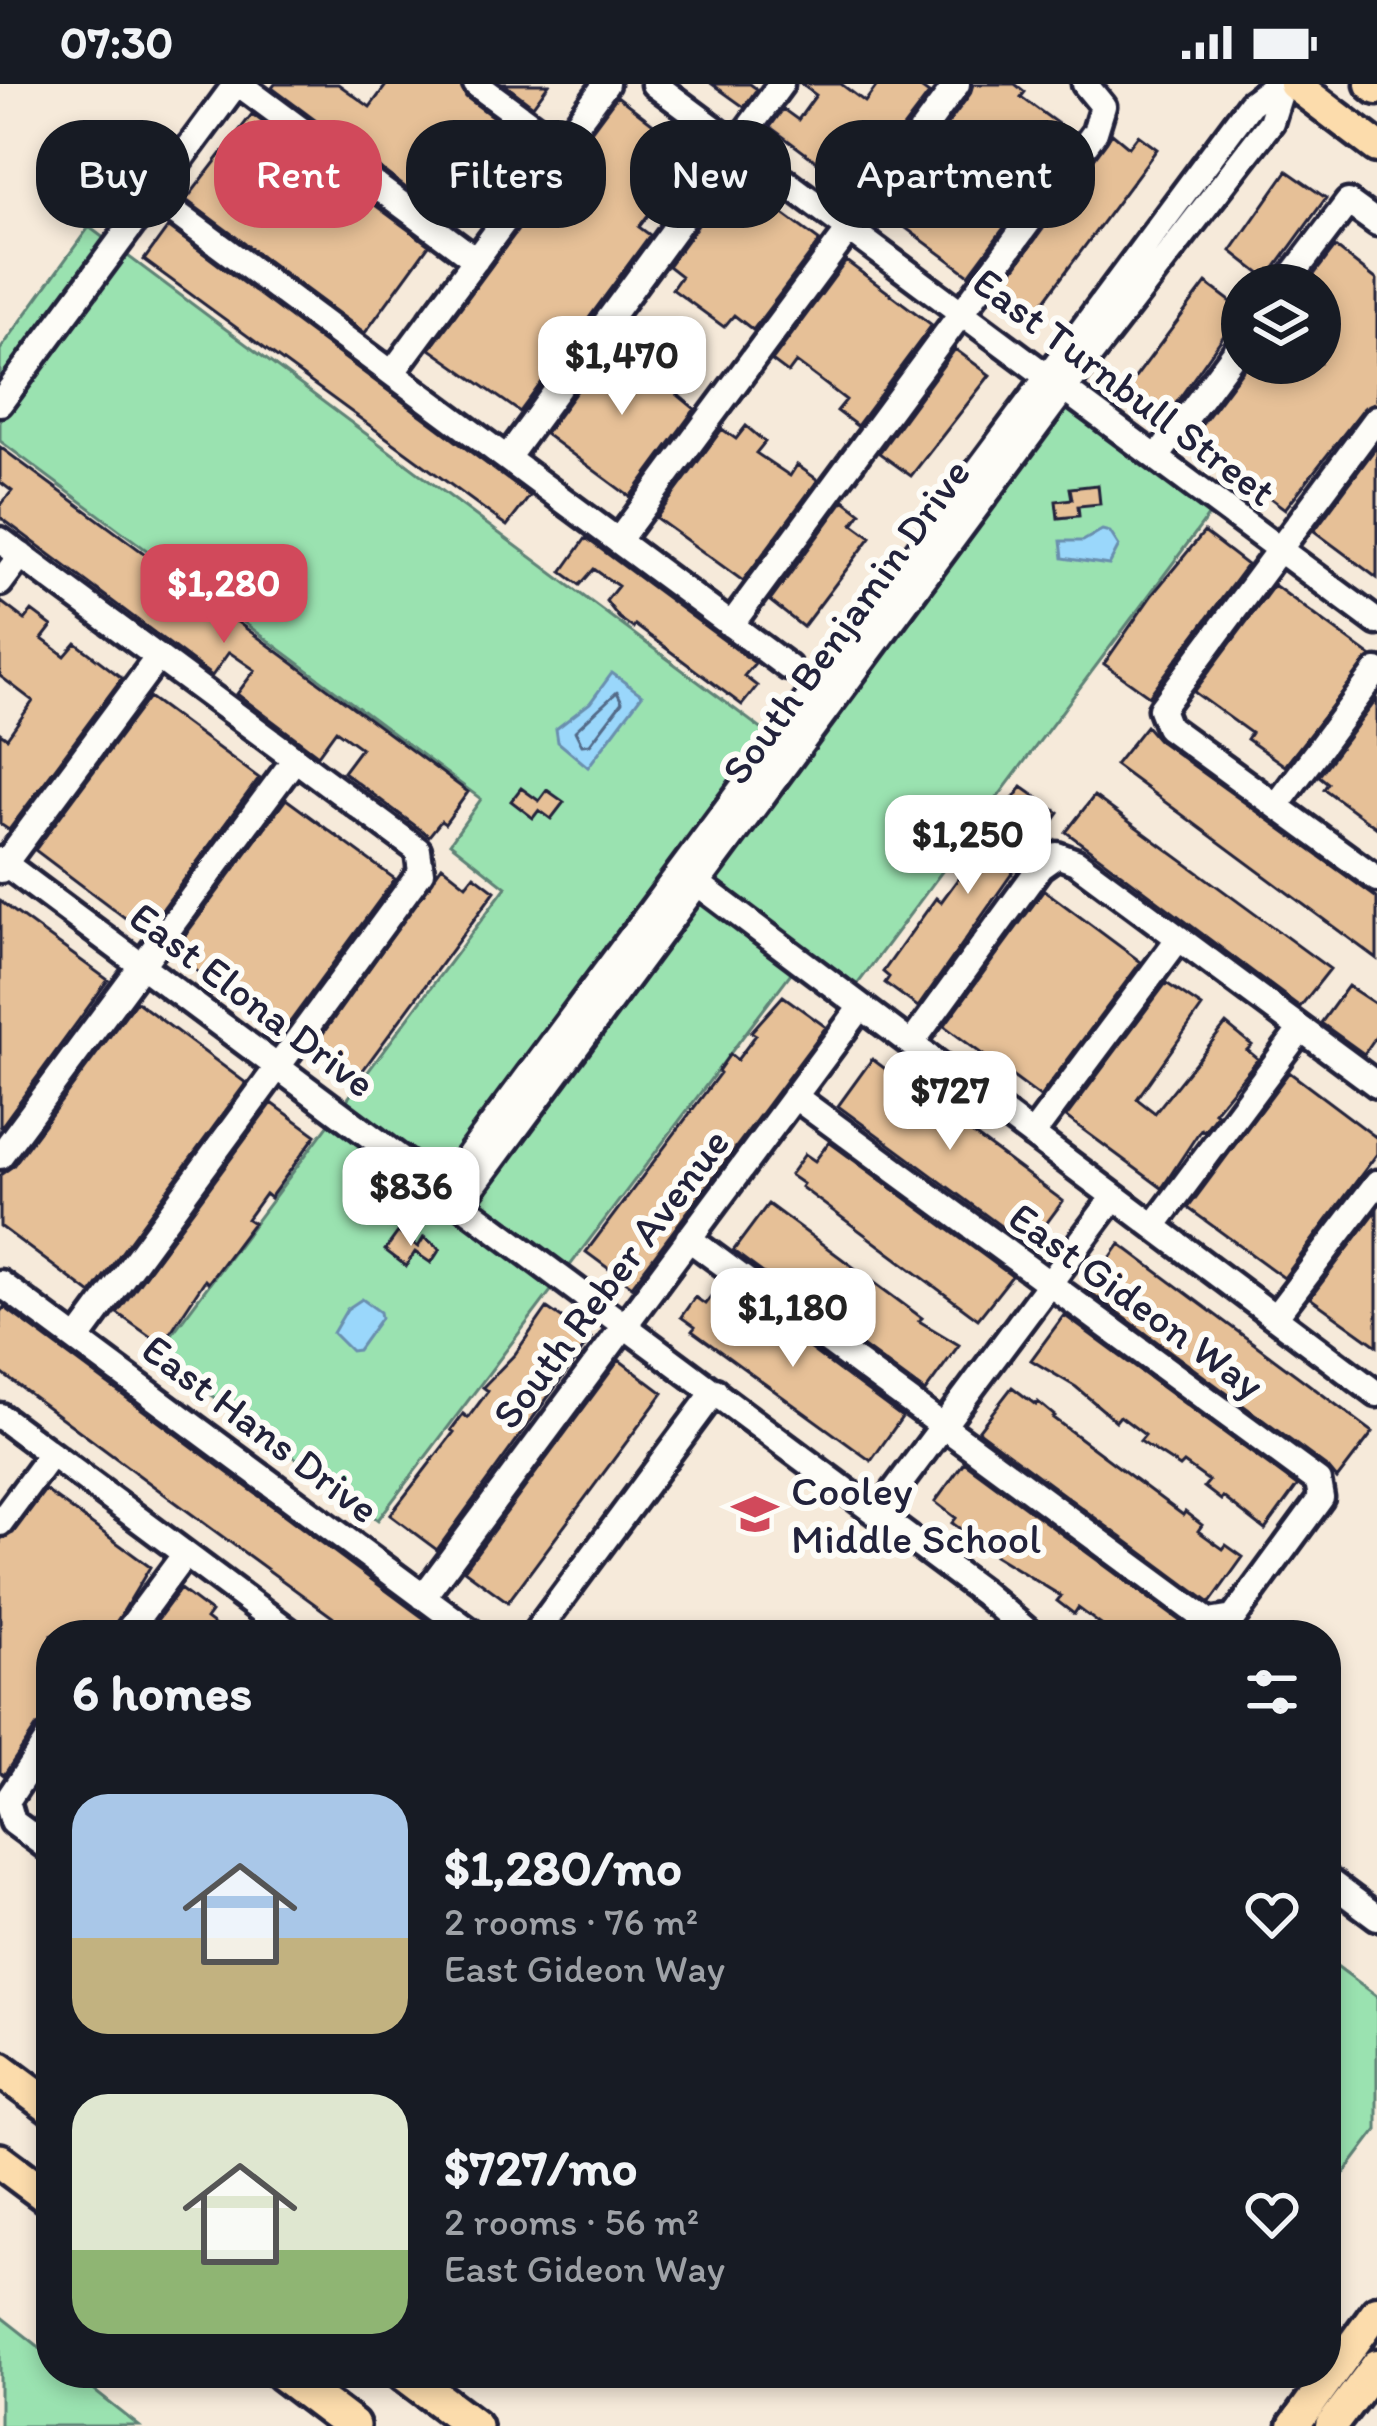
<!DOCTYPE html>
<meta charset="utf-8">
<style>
:root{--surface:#171b24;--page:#20242c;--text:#f1f3f6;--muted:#9ea1a6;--accent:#d1495b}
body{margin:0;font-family:Itim,sans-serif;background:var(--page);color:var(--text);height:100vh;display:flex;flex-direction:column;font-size:45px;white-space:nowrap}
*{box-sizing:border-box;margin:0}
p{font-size:39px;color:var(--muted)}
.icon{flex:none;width:66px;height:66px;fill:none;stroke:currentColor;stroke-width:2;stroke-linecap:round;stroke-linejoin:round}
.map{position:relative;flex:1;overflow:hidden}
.drawer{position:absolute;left:36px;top:1536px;width:1305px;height:768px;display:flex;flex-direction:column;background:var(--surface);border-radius:48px;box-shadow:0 6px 18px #0003}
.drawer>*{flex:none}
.hud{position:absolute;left:36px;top:36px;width:1305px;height:108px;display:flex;gap:24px}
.tools{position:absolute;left:1221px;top:180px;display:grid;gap:24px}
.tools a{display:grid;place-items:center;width:120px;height:120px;border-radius:50%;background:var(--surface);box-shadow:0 6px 18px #0003;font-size:60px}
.price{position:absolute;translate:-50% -102px;padding:0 27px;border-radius:24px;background:#fff;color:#222;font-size:39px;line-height:78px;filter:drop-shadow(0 3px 6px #0008)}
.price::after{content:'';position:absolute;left:50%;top:72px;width:36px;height:27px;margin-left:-18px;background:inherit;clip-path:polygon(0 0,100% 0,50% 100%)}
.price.active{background:var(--accent);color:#fff}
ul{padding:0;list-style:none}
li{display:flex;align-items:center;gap:36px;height:300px;padding:0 36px}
li span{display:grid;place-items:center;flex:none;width:336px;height:240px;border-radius:36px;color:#555}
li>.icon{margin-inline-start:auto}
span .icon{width:144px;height:144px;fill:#fffc;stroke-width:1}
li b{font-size:51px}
h2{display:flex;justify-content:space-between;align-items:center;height:144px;padding:0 36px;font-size:51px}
.pill{padding:0 42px;border-radius:48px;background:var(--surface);box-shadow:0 6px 18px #0003;font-size:42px;line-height:108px}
.pill.active{background:var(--accent);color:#fff}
.status{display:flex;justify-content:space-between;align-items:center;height:84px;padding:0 60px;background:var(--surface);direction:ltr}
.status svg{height:33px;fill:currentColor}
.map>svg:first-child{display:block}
.green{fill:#9ae2b0;stroke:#5e8276;stroke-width:3}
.water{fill:#9ad7fb;stroke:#6a8fae;stroke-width:3}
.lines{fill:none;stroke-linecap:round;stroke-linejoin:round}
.shore{stroke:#526a88;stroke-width:3}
.building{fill:#e6c097;stroke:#22223b;stroke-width:3}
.minor-casing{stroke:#22223b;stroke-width:33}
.major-casing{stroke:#22223b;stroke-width:39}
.highway-casing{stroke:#22223b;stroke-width:42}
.minor{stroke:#fdfcf7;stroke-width:24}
.major{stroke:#fcdcac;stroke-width:30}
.highway{stroke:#fcdcac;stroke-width:33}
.labels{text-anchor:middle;stroke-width:12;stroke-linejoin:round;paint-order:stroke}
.street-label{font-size:42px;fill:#22223b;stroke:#fdfcf7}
.poi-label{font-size:42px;fill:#22223b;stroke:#fdfcf7;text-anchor:start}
</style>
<div class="status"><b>07:30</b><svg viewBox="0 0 49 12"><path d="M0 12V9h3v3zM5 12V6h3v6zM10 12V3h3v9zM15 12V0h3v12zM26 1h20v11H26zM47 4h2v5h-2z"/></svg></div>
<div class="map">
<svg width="1377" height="2342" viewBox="0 0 1377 2342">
<rect width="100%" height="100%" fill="#f6eada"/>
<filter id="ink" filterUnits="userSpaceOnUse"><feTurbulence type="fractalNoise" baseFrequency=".00833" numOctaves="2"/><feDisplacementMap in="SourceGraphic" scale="24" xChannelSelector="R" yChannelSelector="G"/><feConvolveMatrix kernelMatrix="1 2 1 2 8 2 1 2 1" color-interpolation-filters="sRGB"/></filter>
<g filter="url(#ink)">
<path class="green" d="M89,143L768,650L1032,294L1212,427L857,901L809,865L378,1436L157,1270L506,803L450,759L481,715L0,357V266Z
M1326,1874L1377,1912V2046L1326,2114Z
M0,2232L51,2272V2289H72L139,2342H0Z"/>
<path class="water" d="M1102,446L1110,448L1119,462L1109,481L1063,474L1061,457H1083Z
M612,589L642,611L588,683L558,658L556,645L590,619Z
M362,1215L380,1228L381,1234L358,1266L351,1267L333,1249L347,1225Z"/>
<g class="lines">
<path class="shore" d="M617,608L622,618L590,660L582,661L575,647Z"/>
</g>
<path class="building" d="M275,0H338L370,23L387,0H460L466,13L512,47L449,136L272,4Z
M504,0H549L533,22Z
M712,0H750L757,5L744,23Z
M801,0H841L865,18L878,0H915L929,10L888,64L871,51L852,76L870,89L856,107L770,43L783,25L798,36L816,11Z
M973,0H1015L1025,8L1021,13L1061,42L1051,55L1063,64L969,191L883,127L970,10Z
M617,12L665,49L668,44L707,73L667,126L658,118L639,143L650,151L520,328L430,265Z
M252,30L429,161L365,249L186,116Z
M1112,49L1129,63L1138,51L1157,65L1030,236L996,210Z
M1287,87L1326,114L1267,195L1231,167Z
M733,93L820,157L753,246L734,231L724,243L672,205L681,192L668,182Z
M168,143L530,412L507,442L144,176Z
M1335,163L1377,196V318L1364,324L1285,425L1191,355L1248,279H1320V201H1306Z
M846,177L932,241L857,342L837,327L846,316L820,296L796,278L788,289L772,277Z
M1206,199L1242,226V243L1225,250L1164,336L1126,306Z
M619,249L634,261L626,272L659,297L668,285L687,300L678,311L695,325L630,413L545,350Z
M955,265L990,291L911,392L879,369Z
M746,342L765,358L756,369L790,392L797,381L818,396L743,497L656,434L722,345L736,355Z
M1377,362V494L1314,447Z
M0,363L468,708L445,740L441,737L429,752L343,688L361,664L336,646L318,671L237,610L255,586L229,568L212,592L0,433V422L12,407L0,398Z
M1098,401L1100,420L1078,422L1079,432L1058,434L1056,417L1072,415L1070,404Z
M844,416L861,429L853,440L871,453L803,543L770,517Z
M1204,448L1247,481L1149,612L1104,580L1152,511Z
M586,454L755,579L744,592L757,602L742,621L635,541L633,544L619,534L606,517L618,502L594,485L580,501L562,488Z
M1274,501L1371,572L1285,682L1247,655L1251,649L1194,608Z
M0,517L25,536L32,527L52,542L42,555L65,572L76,559L122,594L9,746L0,740V649L7,654L33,617L0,592Z
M149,613L259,694L145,849L35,766Z
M1377,615V744L1324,705L1328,699L1319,692Z
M1146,642L1158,656L1377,814V875L1115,681Z
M1022,703L1059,729L1042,753L1039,751L918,923L885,899L889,893L883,888L936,814L941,818L966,784L962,781Z
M521,704L539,717L547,706L564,718L551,735L539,726L533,734L511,717Z
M1094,712L1330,885L1300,923L1066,748Z
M286,715L395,795L282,949L172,869Z
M442,782L466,801L474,791L495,807L355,997L312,965Z
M1044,806L1141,878L1040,1013L944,942Z
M0,817L108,896L1,1043H0Z
M1166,899L1202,923L1137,1015L1155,1029L1226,940L1252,961L1247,966L1258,975L1214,1028L1217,1030L1204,1047L1201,1045L1162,1104L1066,1033Z
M1348,902L1377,921V951L1364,970L1321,939Z
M783,912L826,943L632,1202L586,1168L720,989L718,987L730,970L737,976L756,951L751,948Z
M136,917L246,999L91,1210L0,1142V1091L13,1082Z
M872,975L1063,1117L1029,1163L838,1022Z
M1289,988L1377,1054V1070L1284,1194L1188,1124Z
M272,1019L316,1051L270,1114L265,1110L247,1135L253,1139L208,1199L205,1196L162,1261L117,1229Z
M829,1058L1012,1192L978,1235L801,1103L803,1100L790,1091L805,1070L815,1077Z
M768,1120L922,1234L919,1237L959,1261L925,1308L733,1167Z
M1377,1126V1262L1310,1214Z
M398,1148L418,1163L424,1153L440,1165L431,1179L415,1168L406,1182L385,1166Z
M1120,1160L1373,1348L1337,1395L1328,1384L1087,1206Z
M721,1199L902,1333L871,1377L692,1247L695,1243L681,1233L695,1213L705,1220Z
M4,1223L414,1527L447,1551H357L167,1412L0,1288V1228Z
M547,1224L591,1254L437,1466L390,1431L454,1348L451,1346L463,1330L468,1334L488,1307L483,1303L515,1270Z
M1064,1231L1297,1402L1265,1446L1223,1413L1221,1416L1204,1403L1209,1397L1184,1379L1180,1383L1140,1357L1145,1351L1120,1332L1116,1337L1076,1303L1031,1276Z
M619,1276L663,1309L508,1518L464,1486Z
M1012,1303L1036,1321L1038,1318L1055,1332L1053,1334L1183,1431L1185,1428L1202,1441L1198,1447L1223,1465L1226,1461L1243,1473L1210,1519L978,1347Z
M964,1378L1199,1551H1098L1104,1543L1078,1524L1074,1530L1057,1517L1061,1512L994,1471L998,1465L972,1446L969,1451L952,1439L956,1434L935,1418Z
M45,1406L150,1483L109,1551H51V1635L37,1642L4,1691L0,1688V1455L13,1449Z
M180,1505L211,1528L206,1535L227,1551H146Z"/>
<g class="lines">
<g class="minor-casing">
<path id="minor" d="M239,0L476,176
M476,0L560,62
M654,0L1377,538
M153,112L788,583
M1285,201L1348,118L1377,139
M392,289L606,0
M0,319L236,0
M1377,334L1161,625L1168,643L1377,795
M1157,373L1242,259
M507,374L781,0
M0,456L418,766L421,788L77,1256
M618,457L957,0
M0,499L21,471
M731,541L1095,48L1103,22L1085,0
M1277,721L1377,587
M0,776L983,1509L1032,1551
M0,786L158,573
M689,793L1377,1310
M911,960L1040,783L1057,771L1076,778L1377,1001
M1032,1051L1179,854
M0,1072L295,675
M444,1105L1250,20L1277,0
M462,1117L1064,305L1271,38L1283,0
M1154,1142L1301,945
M688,1154L1209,1538L1233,1534L1321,1414L1318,1397L794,1012
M0,1199L475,1551
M1275,1233L1377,1099
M0,1332L294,1551
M878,1429L1114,1113
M0,1439L51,1370
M423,1513L861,923
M125,1551L185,1470
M534,1551L715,1307
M51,1651L7,1717L13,1738L51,1766
M1326,1795L1377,1833"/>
</g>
<g class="major-casing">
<path id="major" d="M1294,0L1377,63
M1371,0L1377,5
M1294,2342L1377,2227
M1331,2342L1377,2281"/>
</g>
<g class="highway-casing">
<path id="highway" d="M0,1985L51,2023
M0,2077L51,2115
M282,2289L352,2342
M404,2289L474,2342"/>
</g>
<use href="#minor" class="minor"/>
<use href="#major" class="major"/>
<use href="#highway" class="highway"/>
</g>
</g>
<defs>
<g id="school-bare" transform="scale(3.6)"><path d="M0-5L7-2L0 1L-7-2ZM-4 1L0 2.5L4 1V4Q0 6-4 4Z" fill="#d1495b" stroke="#fdfcf7" stroke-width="2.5" paint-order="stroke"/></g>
</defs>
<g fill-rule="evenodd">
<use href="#school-bare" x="755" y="1430"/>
</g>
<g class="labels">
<g class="street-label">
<text transform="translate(1125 302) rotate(37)" y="15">East Turnbull Street</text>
<text transform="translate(845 537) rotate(-54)" y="15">South Benjamin Drive</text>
<text transform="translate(253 915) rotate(37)" y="15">East Elona Drive</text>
<text transform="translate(610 1194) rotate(-53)" y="15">South Reber Avenue</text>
<text transform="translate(1137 1216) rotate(36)" y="15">East Gideon Way</text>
<text transform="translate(261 1344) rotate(37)" y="15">East Hans Drive</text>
</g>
<g class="poi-label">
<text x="791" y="1421">Cooley<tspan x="791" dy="48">Middle School</tspan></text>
</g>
</g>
</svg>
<div class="tools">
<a><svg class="icon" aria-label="layers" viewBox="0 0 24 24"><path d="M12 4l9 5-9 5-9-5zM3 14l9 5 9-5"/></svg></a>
</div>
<b class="price" style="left:622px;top:334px">$1,470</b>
<b class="price active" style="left:224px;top:562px">$1,280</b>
<b class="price" style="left:968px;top:813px">$1,250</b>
<b class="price" style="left:950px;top:1069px">$727</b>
<b class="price" style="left:411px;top:1165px">$836</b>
<b class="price" style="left:793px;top:1286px">$1,180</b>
<div class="hud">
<a class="pill">Buy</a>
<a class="pill active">Rent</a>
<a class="pill">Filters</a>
<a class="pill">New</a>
<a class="pill">Apartment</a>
</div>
<section class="drawer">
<h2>6 homes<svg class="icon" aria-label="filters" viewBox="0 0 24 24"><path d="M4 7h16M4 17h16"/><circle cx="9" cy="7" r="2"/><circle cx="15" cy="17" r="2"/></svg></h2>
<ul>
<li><span style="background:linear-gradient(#a9c7e8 60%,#c2b280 0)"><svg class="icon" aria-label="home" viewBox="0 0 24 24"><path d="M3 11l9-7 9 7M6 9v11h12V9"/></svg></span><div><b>$1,280/mo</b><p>2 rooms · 76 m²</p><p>East Gideon Way</p></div><svg class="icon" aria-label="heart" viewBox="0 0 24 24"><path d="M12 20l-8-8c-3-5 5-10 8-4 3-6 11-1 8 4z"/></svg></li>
<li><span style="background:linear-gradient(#dfe7d0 65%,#8fb573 0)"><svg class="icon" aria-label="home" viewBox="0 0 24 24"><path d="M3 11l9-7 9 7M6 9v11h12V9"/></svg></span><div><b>$727/mo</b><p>2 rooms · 56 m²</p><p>East Gideon Way</p></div><svg class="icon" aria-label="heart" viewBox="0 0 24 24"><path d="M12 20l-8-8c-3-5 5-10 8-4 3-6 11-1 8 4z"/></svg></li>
</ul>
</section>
</div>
